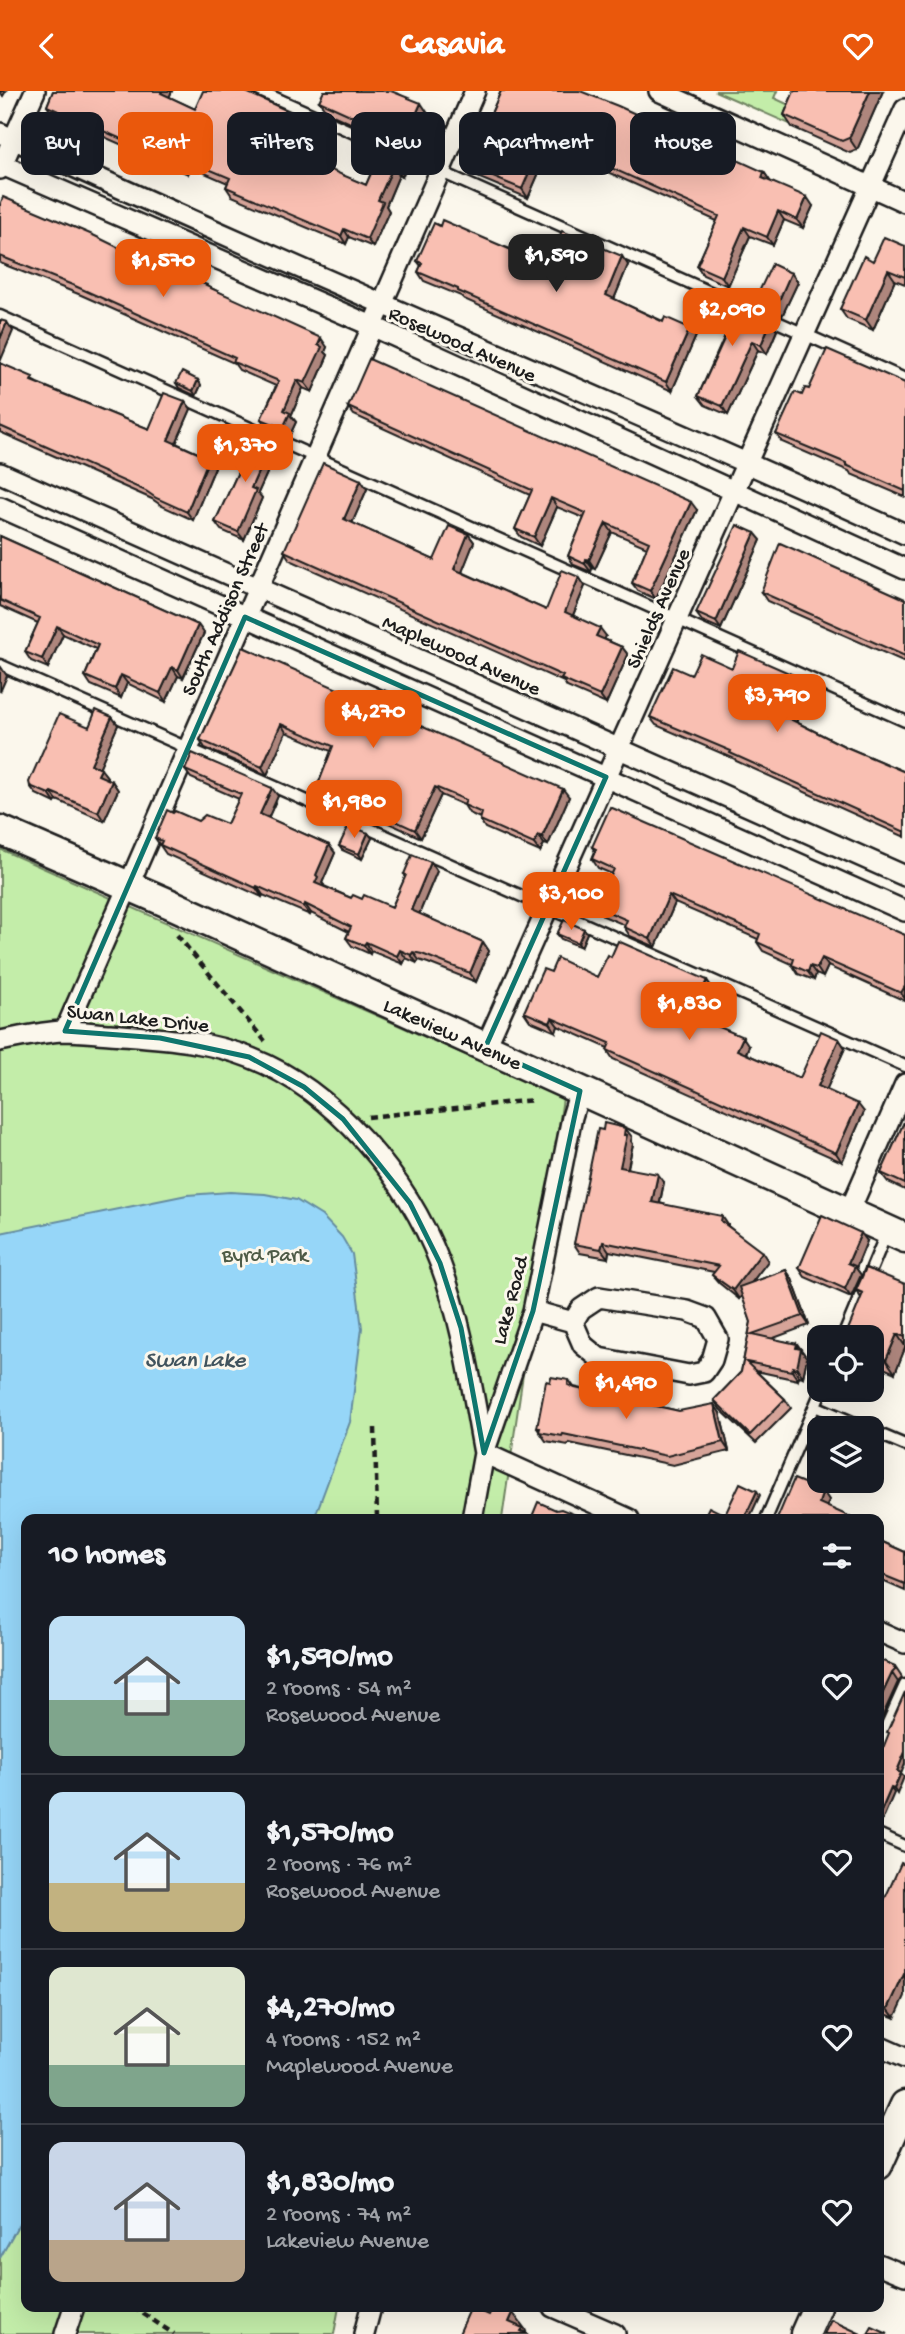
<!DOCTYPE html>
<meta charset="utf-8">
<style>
:root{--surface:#171b24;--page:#242831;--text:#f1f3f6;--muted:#9ea1a6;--line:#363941;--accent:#ea580c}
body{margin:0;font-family:"Gochi Hand",sans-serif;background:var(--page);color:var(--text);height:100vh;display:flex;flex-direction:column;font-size:26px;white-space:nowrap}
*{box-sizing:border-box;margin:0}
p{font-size:23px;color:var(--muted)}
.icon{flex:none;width:38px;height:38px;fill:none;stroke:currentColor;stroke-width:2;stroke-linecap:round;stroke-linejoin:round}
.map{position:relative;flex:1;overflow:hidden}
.side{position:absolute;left:21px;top:1423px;width:863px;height:798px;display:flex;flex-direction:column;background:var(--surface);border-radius:14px;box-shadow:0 7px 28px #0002}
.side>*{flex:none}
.banner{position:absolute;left:21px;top:21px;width:864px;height:63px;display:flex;gap:14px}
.controls{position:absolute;left:807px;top:1234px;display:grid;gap:14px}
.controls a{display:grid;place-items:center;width:77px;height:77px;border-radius:14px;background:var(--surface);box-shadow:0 7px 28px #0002;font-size:35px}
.price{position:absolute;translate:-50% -60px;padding:0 16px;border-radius:14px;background:var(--accent);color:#fff;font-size:23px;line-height:46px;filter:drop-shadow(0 2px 4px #0008)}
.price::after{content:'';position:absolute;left:50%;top:42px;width:21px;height:16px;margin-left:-10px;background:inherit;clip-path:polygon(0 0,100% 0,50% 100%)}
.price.selected{background:#222;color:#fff}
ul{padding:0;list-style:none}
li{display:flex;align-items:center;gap:21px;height:175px;padding:0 28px}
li+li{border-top:2px solid var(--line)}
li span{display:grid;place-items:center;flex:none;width:196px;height:140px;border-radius:14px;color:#555}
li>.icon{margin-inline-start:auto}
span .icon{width:84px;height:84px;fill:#fffc;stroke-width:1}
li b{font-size:30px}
h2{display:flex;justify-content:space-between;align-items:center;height:84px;padding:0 28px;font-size:30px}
.pill{padding:0 24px;border-radius:14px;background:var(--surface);box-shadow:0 7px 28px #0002;font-size:24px;line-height:63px}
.pill.selected{background:var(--accent);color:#fff}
header{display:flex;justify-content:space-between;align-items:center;height:91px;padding:0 28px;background:var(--accent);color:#fff;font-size:32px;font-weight:800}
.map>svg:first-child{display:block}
.green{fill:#c3eda9;stroke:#708462;stroke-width:2}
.water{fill:#96d6f8;stroke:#658ca0;stroke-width:2}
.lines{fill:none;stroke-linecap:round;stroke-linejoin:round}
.lane-casing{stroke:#1c1c1c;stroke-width:15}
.street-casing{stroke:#1c1c1c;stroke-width:24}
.secondary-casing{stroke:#1c1c1c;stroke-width:33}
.path{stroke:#1c1c1c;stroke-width:4.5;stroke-dasharray:7 5;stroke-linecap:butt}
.lane{stroke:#fbf7ec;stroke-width:10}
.street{stroke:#fbf7ec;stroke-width:19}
.secondary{stroke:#fbf7ec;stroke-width:28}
.wall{fill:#d6a499;stroke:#1c1c1c;stroke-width:2}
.shaded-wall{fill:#ae867d;stroke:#1c1c1c;stroke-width:2}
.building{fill:#f9bfb2;stroke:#1c1c1c;stroke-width:2}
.marked{fill:none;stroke:#0f766e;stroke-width:5;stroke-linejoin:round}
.labels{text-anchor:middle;stroke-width:6;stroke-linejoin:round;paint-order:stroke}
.street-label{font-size:21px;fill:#1c1c1c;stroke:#fbf7ec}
.park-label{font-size:21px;fill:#4e5b46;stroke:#fbf7ec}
.water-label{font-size:23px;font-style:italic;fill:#41545e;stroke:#fbf7ec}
</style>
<header><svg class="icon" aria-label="back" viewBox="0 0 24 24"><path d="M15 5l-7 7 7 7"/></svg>Casavia<svg class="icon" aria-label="heart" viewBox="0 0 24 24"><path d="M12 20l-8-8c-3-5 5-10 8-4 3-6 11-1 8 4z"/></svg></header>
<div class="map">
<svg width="905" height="2243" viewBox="0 0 905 2243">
<rect width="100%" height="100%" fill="#fbf7ec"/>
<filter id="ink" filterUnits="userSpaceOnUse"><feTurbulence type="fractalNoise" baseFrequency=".0143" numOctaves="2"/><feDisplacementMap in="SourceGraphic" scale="14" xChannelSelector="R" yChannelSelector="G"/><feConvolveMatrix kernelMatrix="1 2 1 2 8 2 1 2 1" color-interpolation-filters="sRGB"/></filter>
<g filter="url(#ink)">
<path class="green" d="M715,0H777L774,7L800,19L792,34Z
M0,758L563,1007L502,1428H26V2216H339L334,2243H0Z"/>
<path class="water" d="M230,1101L265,1103L296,1109L322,1125L342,1146L352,1163L362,1237L350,1331L314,1428H26V2120L0,2167V1142L187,1104Z"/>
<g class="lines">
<g class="lane-casing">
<path id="lane" d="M260,0L905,288
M0,225L905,630
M0,574L905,975
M843,1246L886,1143
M815,1315L866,1337
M872,1340L905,1354
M766,1428L822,1298
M878,1654L905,1594
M878,1743L905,1755"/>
</g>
<g class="street-casing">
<path id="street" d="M659,0L905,111
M0,42C299,181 605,306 905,443
M0,73L372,235L905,478
M0,78L35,0
M0,382L905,785
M0,416L905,820
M65,940L475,0
M0,950C21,946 42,941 63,940C78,940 95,942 110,943C157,947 207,949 251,967C335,1000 408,1088 440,1172C463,1233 472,1298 484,1362
M485,957L905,18
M849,1121L905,993
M599,1206L687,1220L706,1227L718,1248L712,1269L704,1281L689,1284L599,1267L583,1254L573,1231L581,1218Z
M533,1220L573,1231
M484,1362L629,1428
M472,1428L484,1362L533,1220L572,1026L580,1000
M878,1540L905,1552
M878,1955L905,1967
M878,2173L905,2184
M553,2216L615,2243
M65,2243L74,2216
M364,2243L371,2216"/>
</g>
<g class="secondary-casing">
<path id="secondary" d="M0,739L175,815L905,1147
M878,2074L905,2014
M805,2243L817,2216"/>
</g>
<path class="path" d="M177,844L265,950
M368,1026L534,1009
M375,1337L377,1428
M133,2216L174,2243"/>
<use href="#lane" class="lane"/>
<use href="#street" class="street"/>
<use href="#secondary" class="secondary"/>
</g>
<path class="wall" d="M53,0H172L169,6L195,18L299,25L305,33L291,64L366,94L382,57L407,74L402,86L399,84L386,115L389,120L373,156L349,146L346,153L232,105L226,96L228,92L191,76L188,83L52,23L47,15Z
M501,0L764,81L770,90L813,115L803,137L784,129L773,154L750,145L728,195L703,184L697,175L717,130L603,79L601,82L579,72L573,64L579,51L555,41L536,82L538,84L528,107L470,83L464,74L490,62L501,36L496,34L490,25Z
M794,0H883L857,59L850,62L792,36L784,24Z
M399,3L429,24L413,60L328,22L319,10Z
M0,114L209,196L327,256L325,261L328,264L312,301L303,297L291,325L296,331L289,346L268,337L261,328L276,295L239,279L234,272L81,204L0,172Z
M440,135L548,170L628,174L614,208L696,245L672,300L464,208L461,205L424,190L418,181L421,175L417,170Z
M905,155V193L895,189L873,239L847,228L840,218L873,170Z
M791,182L798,191L782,225L762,216L756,207Z
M708,226L771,230L777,239L767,263L758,259L728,324L705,314L698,305L727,240L714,235Z
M0,272L37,292L149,338L185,310L191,318L176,352L209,367L215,376L193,429L162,415L152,408L0,341Z
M198,289L201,294L196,305L179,297L176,292Z
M905,292V406L851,383L849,380L782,351L776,343L802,304L809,298Z
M348,316L697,419L656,508L638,500L632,492L647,456L612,441L595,478L592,477L591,481L574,474L568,465L584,427L557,416L540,455L521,446L515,438L530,404L354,324Z
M256,342L277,352L283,360L276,373L272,371L258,402L262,407L244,449L221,439L215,431Z
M361,389L367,398L352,432L434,469L468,443L474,451L462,481L546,519L579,486L585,495L573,524L606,545L604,548L622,556L628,564L606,613L567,596L564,591L290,469L284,460Z
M0,445L198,534L204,542L183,587L178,585L166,611L127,592L121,607L91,594L85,585L96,558L63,543L48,577L31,570L25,561L38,532L0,515Z
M761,449L721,538L702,530L696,522Z
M761,501L905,508V571L767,510Z
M243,556L569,706L548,754L544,753L540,761L485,737L480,729V727L469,722L464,714L441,704L421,747L380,728L377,733L358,725L353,716V715L323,702L318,694L331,660L286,641L267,684L205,657L200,649Z
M732,577L811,598L796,631L844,655L905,681V746L736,670L735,668L656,634L650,626L691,584Z
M112,626L118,634L99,677L107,686L106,688L112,690L118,699L104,730L57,709L55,712L36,703L30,695L89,636Z
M185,679L278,705L268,727L329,754L335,762L322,792L324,795L351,807L362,808L392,816L406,785L404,783L431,771L437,780L419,823L483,851L489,860L476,891L428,872L419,869L417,872L406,867L403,873L371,860L370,863L352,855L346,847L349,841L311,822L310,824L263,804L262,806L166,763L155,747L198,730L227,733L239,708L191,687Z
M368,742L372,747L362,768L342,759L339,755Z
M592,756L905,844V910L828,875L823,886L816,883L814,889L798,883L792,873L763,860L757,851L758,848L675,812L656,856L630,845L624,836L625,834L603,825L597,816L612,783L598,777L592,768L595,761Z
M587,842L581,856L561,848L557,843Z
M551,881L713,898L699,927L749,955L746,963L800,987L839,948L845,957L826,999L864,1021L842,1071L613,968L607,959L608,957L558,935L556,941L530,930L524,921Z
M905,1029V1099L888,1091L881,1082Z
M603,1039L632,1046L631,1050L633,1053L628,1077L664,1091L660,1112L728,1134V1135L768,1170L751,1192L786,1179L792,1188L809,1234L771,1248L797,1253L807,1267L803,1286L799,1285L798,1289L756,1280L785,1308L791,1317L756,1352L720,1318L714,1309L741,1281L751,1231L742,1204L739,1208L719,1192L712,1184L714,1181L609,1160L608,1167L580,1162L574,1153Z
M867,1150L856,1177L861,1184L851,1206L805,1186L799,1177Z
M905,1193V1257L895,1282L872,1272V1246L861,1207L856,1199Z
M569,1289L574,1296L679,1320L720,1322L729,1360L673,1374L569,1352L568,1354L546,1350L537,1337L550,1291Z
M878,1449L905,1461V1500L878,1488Z
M878,1568L895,1575L901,1584V1585L902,1587L898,1591L878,1635Z
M878,1812L882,1814L895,1927L878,1920Z"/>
<path class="shaded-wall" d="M0,0H6L3,5L0,1Z
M162,0H172L167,11L161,2Z
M870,0H883L857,59L849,47Z
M421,12L429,24L413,60L405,49Z
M299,25L305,33L289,69L283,61Z
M549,32L555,41L536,82L538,84L528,107L522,98L530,74Z
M401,65L407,74L402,86L396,77Z
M185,68L191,76L188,83L182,75Z
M596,70L603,79L601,82L595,73Z
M393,76L399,84L386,115L389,120L373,156L367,148L378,109Z
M764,81L770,90L762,87Z
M807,106L813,115L803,137L797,129Z
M778,120L784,129L773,154L767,146Z
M744,136L750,145L728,195L722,186Z
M344,138L349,146L346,153L341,145Z
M622,165L628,174L612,213L606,204Z
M888,179L895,189L873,239L866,229Z
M791,182L798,191L782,225L776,216Z
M771,230L777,239L767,263L761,254Z
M7,231L13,240L0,271V248Z
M690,237L696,245L672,300L666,291Z
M321,247L327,256L325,261L328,264L312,301L305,292Z
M752,250L758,259L728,324L722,315Z
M198,289L201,294L196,305L193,300Z
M297,289L303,297L291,325L296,331L289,346L283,337L284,319Z
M185,310L191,318L174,357L168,349Z
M277,352L283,360L276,373L271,365Z
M266,363L272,371L258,402L262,407L244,449L238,441L251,397Z
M209,367L215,376L193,429L187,421Z
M361,389L367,398L350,437L344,428Z
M551,407L557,416L540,455L534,446Z
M691,411L697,419L656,508L650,500Z
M606,432L612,441L595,478L589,469Z
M755,442L761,449L721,538L716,531Z
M468,443L474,451L460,486L454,478Z
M586,468L592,477L591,481L585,473Z
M579,486L585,495L571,529L565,521Z
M198,534L204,542L183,587L178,579Z
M57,535L63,543L48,577L42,568Z
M600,537L606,545L602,554L596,545Z
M622,556L628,564L606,613L600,605Z
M1,576L7,585L0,601V578Z
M172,576L178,585L166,611L160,602Z
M121,584L127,592L121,607L115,598Z
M805,589L811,598L794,636L788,627Z
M112,626L118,634L97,682L91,673Z
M281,633L286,641L267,684L262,676Z
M101,678L107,686L104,693L98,684Z
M112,690L118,699L104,730L98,721Z
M435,696L441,704L421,747L415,739Z
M272,697L278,705L266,732L260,723Z
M563,698L569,706L548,754L542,746Z
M51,701L57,709L55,712L49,703Z
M374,720L380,728L377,733L372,725Z
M368,742L372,747L362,768L359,763Z
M538,744L544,753L540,761L534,753Z
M329,754L335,762L322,792L324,794L321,800L315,792L316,784Z
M431,771L437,780L417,828L411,819Z
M257,795L263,804L262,806L256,797Z
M669,804L675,812L656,856L650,848Z
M305,813L311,822L310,824L304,816Z
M584,838L587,842L581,856L578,852Z
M366,851L371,860L370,863L364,854Z
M483,851L489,860L476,891L470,882Z
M400,859L406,867L403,873L397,865Z
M413,861L419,869L417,872L411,864Z
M822,867L828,875L823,886L817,877Z
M810,875L816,883L814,889L808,881Z
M707,889L713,898L697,932L691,924Z
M904,894L905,896V908L901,902Z
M552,927L558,935L556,941L550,932Z
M743,946L749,955L743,968L737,959Z
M839,948L845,957L824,1004L818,995Z
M858,1013L864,1021L842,1071L836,1062Z
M625,1037L632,1046L631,1050L633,1053L626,1084L620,1076Z
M658,1083L664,1091L658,1120L652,1111Z
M722,1125L728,1134L727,1139L721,1130Z
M861,1142L867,1150L856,1177L861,1184L851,1206L845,1198L848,1172Z
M603,1151L609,1160L608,1167L601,1158Z
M762,1161L768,1170L739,1208L733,1199Z
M786,1179L792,1188L809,1234L803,1225Z
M897,1243L905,1255V1257L895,1282L886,1269Z
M797,1253L807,1267L803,1286L797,1277Z
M793,1276L799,1285L798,1289L792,1280Z
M714,1313L720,1322L729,1360L723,1351Z
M757,1400L760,1404L749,1428H744Z
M823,1400L829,1409L825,1421L819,1412Z
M892,1582L898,1591L878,1635V1612Z
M905,1661V1673L901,1683L904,1686L897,1703L894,1698L897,1680Z
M891,1697L894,1702L882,1730L879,1725Z
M905,1881V1905L895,1927L888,1918Z
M513,2222L525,2238L527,2243L509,2231Z"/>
<path class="building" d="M53,0H162L161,2L195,18L203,0H244L299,25L283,61L300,68L323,78L324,76L366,94L382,57L401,65L396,77L393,76L378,109L383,111L367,148L344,138L341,145L226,96L230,87L185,68L182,75L47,15Z
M324,0H391L421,12L405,49L319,10Z
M501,0H580L618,15L764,81L762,87L807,106L797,129L778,120L767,146L744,136L722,186L697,175L719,125L596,70L595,73L573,64L581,46L549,32L530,74L532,75L522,98L464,74L472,55L490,62L503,31L490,25Z
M794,0H870L849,47L842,50L784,24Z
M3,106L95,145L150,172L207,194L206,195L321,247L318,254L322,256L305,292L297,289L284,319L290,322L283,337L261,328L279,290L233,271L235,267L75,195L0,165V114Z
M442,129L516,161L517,157L548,170L562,140L622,165L606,204L663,231L665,226L690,237L666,291L458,200V198L418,181L422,172L417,170L434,132L440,135Z
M884,146L905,155V186L888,179L866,229L840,218L864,165L873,170Z
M772,173L791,182L776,216L756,207Z
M717,206L771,230L761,254L752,250L722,315L698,305L730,235L708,226Z
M0,229L7,231L0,248Z
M827,258L905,292V400L846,374V372L776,343L795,301L802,304L805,297L809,298Z
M369,268L691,411L650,500L632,492L649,451L606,432L589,469L586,468L585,473L568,465L586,422L551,407L534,446L515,438L532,399L348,316Z
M0,272L33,286L31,290L149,338L164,302L185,310L168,349L209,367L187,421L156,407L146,400L0,335Z
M182,281L198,289L193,300L176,292Z
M256,342L277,352L271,365L266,363L251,397L256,399L238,441L215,431Z
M323,372L361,389L344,428L434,469L449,435L468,443L454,478L546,519L562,479L579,486L565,521L600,537L596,545L622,556L600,605L561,588L563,585L284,460Z
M737,434L755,442L716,531L696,522Z
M0,445L198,534L178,579L172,576L160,602L121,584L115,598L85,585L98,554L57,535L42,568L25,561L40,527L0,509Z
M780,452L905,508V565L761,501Z
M243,556L563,698L542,746L538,744L534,753L480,729L482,722L464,714L466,709L435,696L415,739L374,720L372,725L353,716L355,711L351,710L352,708L318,694L333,655L281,633L262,676L200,649Z
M739,560L805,589L788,627L844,655L905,681V741L730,662L731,660L650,626L673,576L691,584L701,563L732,577Z
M96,619L112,626L91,673L101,678L98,684L112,690L98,721L51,701L49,703L30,695L29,691L59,623L89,636Z
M192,662L272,697L260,723L329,754L316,784L318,786L315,792L351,807L353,804L362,808L364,804L392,816L406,784L404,783L412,764L431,771L411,819L483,851L470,882L422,863L413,861L411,864L400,859L397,865L366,851L364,854L346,847L351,836L305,813L304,816L257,795L256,797L160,754L162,750L155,747L167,719L173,722L175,720L198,730L205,724L227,733L241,703L185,679Z
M610,716L905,844V895L901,902L822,867L817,877L810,875L808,881L792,874L794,868L757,851L760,843L669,804L650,848L624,836L627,829L597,816L614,778L592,768L596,758L592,756Z
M349,734L368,742L359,763L339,755Z
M564,829L584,838L578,852L557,843Z
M618,850L707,889L691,924L743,946L737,959L753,966L800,987L821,940L839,948L818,995L858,1013L836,1062L607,959L610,952L552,927L550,932L524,921L543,878L551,881L557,867L597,886L608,864L611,866Z
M905,1029V1093L881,1082Z
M604,1032L625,1037L624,1044H627L620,1076L658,1083L652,1111L722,1125L721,1130L762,1161L733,1199L712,1184L719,1175L603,1151L601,1158L574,1153L598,1038L603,1039Z
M822,1124L861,1142L848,1172L855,1175L845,1198L799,1177Z
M866,1177L905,1193V1246L897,1243L886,1269L872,1263V1246H845L863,1202L856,1199Z
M786,1179L803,1225L752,1243L797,1253L796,1257L801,1258L797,1277L793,1276L792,1280L746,1271L785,1308L750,1344L714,1309L741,1281L751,1231L739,1196Z
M551,1286L569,1289L568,1294L575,1297L679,1320L714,1313L723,1351L667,1365L563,1343L562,1345L539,1341L540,1337H537L546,1290L550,1291Z
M794,1388L823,1400L819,1412L855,1428H777Z
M740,1392L757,1400L744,1428H703L709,1416L725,1424Z
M538,1411L556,1419L561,1418L586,1428H531Z
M878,1449L905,1461V1493L878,1482Z
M878,1568L895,1575L894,1577L896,1578L892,1582L878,1612Z
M905,1601V1661L897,1680L901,1682L894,1698L891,1697L879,1725L878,1670L889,1642L887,1641Z
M901,1772L905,1774V1881L888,1918L878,1913V1812L882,1814Z
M471,2216L489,2224L493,2216H499L513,2222L509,2231L523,2237L521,2240L528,2243H459Z
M831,2229L861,2243H824Z
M872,2236L888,2243H868Z"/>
</g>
<path class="marked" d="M245,526L606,686L485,957L580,1000L533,1220L484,1362L461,1237L440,1172L410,1112L343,1028L304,996L249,966L160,947L65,940Z"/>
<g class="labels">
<g class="street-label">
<text transform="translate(463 252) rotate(24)" y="7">Rosewood Avenue</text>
<text transform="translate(657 517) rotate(-66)" y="7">Shields Avenue</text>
<text transform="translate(224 518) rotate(-66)" y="7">South Addison Street</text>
<text transform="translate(462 563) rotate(24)" y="7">Maplewood Avenue</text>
<text transform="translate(138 926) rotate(6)" y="7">Swan Lake Drive</text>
<text transform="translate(453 942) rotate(24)" y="7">Lakeview Avenue</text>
<text transform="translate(509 1209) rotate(-75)" y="7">Lake Road</text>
</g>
<g class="park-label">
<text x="265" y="1170">Byrd Park</text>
</g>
<g class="water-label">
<text x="195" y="1275">Swan Lake</text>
</g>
</g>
</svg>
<div class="controls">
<a><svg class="icon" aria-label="locate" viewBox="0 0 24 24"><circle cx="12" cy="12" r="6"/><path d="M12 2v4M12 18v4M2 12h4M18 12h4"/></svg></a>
<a><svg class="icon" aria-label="layers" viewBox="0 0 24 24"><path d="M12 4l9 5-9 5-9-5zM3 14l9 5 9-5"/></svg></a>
</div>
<b class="price selected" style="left:556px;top:203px">$1,590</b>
<b class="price" style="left:163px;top:208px">$1,570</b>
<b class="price" style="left:732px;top:257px">$2,090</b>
<b class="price" style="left:245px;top:393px">$1,370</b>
<b class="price" style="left:777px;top:643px">$3,790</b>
<b class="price" style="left:373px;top:659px">$4,270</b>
<b class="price" style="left:354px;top:749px">$1,980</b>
<b class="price" style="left:571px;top:841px">$3,100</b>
<b class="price" style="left:689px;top:951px">$1,830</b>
<b class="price" style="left:626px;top:1330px">$1,490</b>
<div class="banner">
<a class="pill">Buy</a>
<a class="pill selected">Rent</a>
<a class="pill">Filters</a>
<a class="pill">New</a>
<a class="pill">Apartment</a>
<a class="pill">House</a>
</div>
<section class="side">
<h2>10 homes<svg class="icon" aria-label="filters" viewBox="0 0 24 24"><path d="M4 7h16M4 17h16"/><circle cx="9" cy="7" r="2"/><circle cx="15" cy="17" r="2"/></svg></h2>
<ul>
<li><span style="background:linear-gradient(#bfe0f5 60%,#7fa58c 0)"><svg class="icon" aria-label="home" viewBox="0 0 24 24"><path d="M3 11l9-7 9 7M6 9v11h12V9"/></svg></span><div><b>$1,590/mo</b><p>2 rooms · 54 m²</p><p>Rosewood Avenue</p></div><svg class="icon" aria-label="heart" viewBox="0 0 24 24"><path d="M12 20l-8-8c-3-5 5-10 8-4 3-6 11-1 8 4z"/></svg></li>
<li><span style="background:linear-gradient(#bfe0f5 65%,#c2b280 0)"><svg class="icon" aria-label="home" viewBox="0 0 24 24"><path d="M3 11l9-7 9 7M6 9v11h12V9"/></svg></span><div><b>$1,570/mo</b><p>2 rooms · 76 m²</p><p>Rosewood Avenue</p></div><svg class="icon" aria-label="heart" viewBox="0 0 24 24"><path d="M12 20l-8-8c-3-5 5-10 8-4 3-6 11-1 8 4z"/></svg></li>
<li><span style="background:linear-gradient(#dfe7d0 70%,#7fa58c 0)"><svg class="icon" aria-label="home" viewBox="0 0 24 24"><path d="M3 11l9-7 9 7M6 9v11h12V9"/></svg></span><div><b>$4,270/mo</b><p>4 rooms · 152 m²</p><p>Maplewood Avenue</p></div><svg class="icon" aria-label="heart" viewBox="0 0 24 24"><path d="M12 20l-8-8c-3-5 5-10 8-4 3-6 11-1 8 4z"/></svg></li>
<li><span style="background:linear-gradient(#c9d6e8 70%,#b9a48a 0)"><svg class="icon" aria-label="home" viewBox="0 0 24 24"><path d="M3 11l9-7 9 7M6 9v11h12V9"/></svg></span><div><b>$1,830/mo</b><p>2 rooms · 74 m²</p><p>Lakeview Avenue</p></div><svg class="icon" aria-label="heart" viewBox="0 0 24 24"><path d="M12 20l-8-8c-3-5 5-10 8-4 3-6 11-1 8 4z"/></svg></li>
</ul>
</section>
</div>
